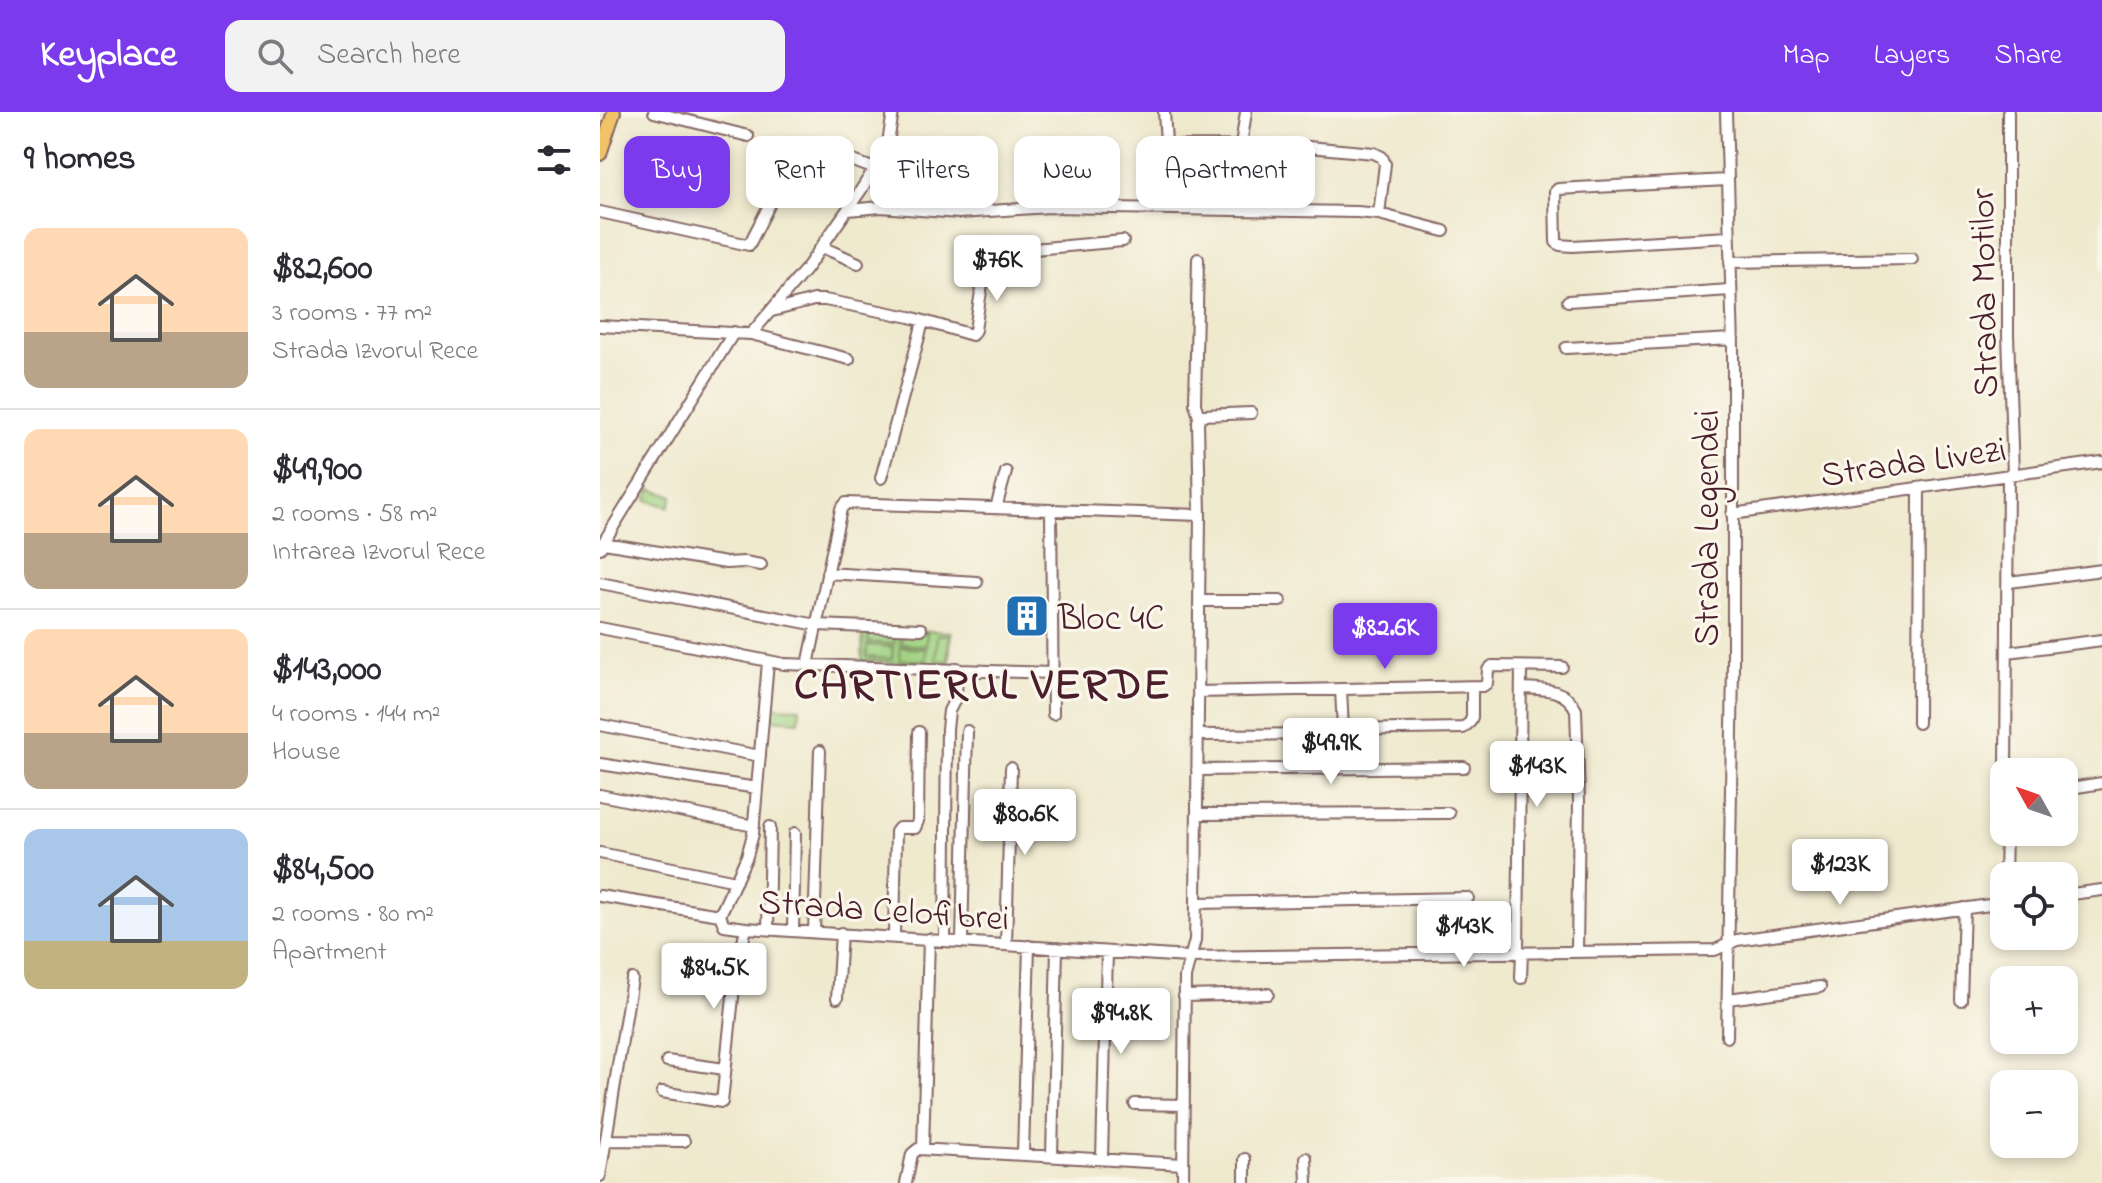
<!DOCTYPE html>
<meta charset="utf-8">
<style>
:root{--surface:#fff;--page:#f2f2f3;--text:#2b2b33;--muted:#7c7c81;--line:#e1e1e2;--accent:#7c3aed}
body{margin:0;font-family:"Indie Flower",sans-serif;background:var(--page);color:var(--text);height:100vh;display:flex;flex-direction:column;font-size:30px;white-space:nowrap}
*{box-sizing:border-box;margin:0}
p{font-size:26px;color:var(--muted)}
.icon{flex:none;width:44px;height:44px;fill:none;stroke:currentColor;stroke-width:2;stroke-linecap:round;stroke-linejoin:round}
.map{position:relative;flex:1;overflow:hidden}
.drawer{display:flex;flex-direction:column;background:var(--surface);width:600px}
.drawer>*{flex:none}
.guide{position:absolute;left:24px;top:24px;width:760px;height:72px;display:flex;gap:16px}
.needle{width:52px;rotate:310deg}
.fabs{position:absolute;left:1390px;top:646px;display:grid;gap:16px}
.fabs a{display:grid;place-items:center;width:88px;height:88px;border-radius:16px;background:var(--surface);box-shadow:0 4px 12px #0003;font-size:40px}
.price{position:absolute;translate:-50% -68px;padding:0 18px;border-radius:8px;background:#fff;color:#222;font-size:26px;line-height:52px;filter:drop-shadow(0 2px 4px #0008)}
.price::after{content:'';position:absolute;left:50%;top:48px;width:24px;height:18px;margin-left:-12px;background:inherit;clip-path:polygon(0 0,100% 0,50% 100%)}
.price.active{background:var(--accent);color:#fff}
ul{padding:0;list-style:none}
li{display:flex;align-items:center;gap:24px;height:200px;padding:0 24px}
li+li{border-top:2px solid var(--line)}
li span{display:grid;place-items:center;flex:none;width:224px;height:160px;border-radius:16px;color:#555}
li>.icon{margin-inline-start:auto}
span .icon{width:96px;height:96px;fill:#fffc;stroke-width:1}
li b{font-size:34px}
h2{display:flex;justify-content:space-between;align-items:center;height:96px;padding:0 24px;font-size:34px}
.tag{padding:0 28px;border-radius:16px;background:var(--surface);box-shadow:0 4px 12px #0003;font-size:28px;line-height:72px}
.tag.active{background:var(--accent);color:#fff}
header{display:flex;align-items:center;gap:48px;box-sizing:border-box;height:112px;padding:0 40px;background:var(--accent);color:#fff}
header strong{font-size:38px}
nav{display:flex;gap:44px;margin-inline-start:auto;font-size:28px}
.search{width:560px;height:72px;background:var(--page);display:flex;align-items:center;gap:20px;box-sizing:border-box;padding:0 28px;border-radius:16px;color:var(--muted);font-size:30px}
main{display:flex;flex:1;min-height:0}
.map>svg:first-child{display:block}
.grass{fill:url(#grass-tufts);stroke:#767957;stroke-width:2}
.pitch{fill:#a1d383;stroke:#767957;stroke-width:2}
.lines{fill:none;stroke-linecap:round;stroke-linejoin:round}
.minor-casing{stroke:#846664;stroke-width:14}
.major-casing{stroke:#846664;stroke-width:16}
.minor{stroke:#fff;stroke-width:10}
.major{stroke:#f1c369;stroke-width:12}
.labels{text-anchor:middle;stroke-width:6;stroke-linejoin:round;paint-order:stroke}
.street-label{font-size:36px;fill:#4a1f2b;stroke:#fbf7ec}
.poi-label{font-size:36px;fill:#4a1f2b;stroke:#fbf7ec;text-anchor:start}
.district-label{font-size:44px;font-weight:bold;letter-spacing:2px;fill:#4a1f2b;stroke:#fbf7ec}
</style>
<header>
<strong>Keyplace</strong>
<div class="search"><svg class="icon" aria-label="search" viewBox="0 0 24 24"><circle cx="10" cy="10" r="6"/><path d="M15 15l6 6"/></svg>Search here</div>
<nav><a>Map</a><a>Layers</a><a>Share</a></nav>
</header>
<main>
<section class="drawer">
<h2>9 homes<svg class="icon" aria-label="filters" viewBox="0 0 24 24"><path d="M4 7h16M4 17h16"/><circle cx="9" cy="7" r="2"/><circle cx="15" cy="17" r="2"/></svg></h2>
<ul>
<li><span style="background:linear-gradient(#ffd9b3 65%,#b9a48a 0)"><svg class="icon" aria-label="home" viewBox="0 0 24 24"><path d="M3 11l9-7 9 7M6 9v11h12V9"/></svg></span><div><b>$82,600</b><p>3 rooms · 77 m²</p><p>Strada Izvorul Rece</p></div></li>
<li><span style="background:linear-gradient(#ffd9b3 65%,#b9a48a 0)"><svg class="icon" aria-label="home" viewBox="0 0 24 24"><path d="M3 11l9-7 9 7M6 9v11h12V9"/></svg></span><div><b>$49,900</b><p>2 rooms · 58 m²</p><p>Intrarea Izvorul Rece</p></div></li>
<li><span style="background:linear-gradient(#ffd9b3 65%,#b9a48a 0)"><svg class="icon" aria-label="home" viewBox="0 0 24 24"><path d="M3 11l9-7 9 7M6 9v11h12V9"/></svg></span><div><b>$143,000</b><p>4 rooms · 144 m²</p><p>House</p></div></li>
<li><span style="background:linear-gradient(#a9c7e8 70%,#c2b280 0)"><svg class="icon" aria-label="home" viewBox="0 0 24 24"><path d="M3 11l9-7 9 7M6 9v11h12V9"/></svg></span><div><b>$84,500</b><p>2 rooms · 80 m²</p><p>Apartment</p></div></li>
</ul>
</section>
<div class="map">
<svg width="1502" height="1071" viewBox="0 0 1502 1071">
<defs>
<pattern id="grass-tufts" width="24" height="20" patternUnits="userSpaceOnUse" patternTransform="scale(2)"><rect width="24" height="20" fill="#a1d383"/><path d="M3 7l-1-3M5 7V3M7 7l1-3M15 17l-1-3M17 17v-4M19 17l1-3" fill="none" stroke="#8cb571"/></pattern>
</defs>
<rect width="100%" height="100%" fill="#fbf7ec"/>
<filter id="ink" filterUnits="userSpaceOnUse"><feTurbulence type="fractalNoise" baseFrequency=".0125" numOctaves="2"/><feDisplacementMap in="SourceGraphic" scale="16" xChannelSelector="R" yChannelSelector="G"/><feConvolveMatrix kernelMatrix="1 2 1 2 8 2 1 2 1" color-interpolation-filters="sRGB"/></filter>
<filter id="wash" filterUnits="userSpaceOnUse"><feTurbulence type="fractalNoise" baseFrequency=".006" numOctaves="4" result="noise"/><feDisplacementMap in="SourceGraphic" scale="32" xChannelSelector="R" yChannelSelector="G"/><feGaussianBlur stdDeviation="1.8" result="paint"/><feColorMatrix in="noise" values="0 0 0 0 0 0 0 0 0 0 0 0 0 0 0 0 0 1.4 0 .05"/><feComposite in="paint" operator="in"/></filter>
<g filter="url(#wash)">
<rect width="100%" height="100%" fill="#efe9ce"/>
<path class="grass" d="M263,516L351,520L349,554L262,549Z
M172,595L200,596L199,609L169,607Z"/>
<path class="pitch" d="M50,377L73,384L69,395L47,388Z
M269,518L294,520V532L268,530Z
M302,520L327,521L326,534L301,532Z
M337,523H349L348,549L336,548Z
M267,533L293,535L292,547L267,545Z
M300,535L326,537L325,549L300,548Z"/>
</g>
<g filter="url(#ink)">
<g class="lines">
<g class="minor-casing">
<path id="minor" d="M54,0L148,24
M564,0L566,30L569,34L708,35L774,41L782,45L785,52L779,102
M1126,0L1133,235V554L1127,925
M1408,0V223L1413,362
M641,33L646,0
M1127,68L958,77L955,80L956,130L960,133L972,134L1129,125
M248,98L281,95L359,101L450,95L757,100L779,102L844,119
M0,100L149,133L200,32H208L275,57
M222,135L258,151
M598,147L595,292L599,305
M1130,150L1312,147
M968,189L1130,178
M172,199L214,188H225L310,205L372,223L375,218L386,147L389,141L523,129
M0,214L151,222L249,247
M151,222L206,157L259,81L287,37L293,0
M966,236L1133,227
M281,366L323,210
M396,396L406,360
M451,399L453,602
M1132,402L1502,350
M4,431L126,451L144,450L161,453
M0,436L134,220
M227,461L377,470
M1409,470L1502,458
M0,471L217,513L321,517
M599,489H680
M0,516L184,552L452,561
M1408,540L1502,528
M208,553L241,397L246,391L600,403
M921,576C943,577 966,576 976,598L979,689L977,839
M741,577L743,618
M598,580L883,574L887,571L888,558L892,554L962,555
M1318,611L1319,376
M0,613L160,644
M598,623L736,622L743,618L863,616L870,610L872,605V575
M0,652L157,676
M597,658L864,655
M1406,660L1408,363
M1464,677L1502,671
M0,683L154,714
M597,702L849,701
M0,741L136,769
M1405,764L1406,720
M1464,783L1502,778
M0,784L120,803
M596,791L868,786
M120,803L124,813L146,816L588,845L1115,838L1137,828L1404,791
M120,803L147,744L153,722L168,550
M845,805L875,806L878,840
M168,817L170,715
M193,819L195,721
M214,820L220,639
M294,825L296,720L299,716H315L318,709L319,620
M345,828L347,617L349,599L356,585L357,556
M362,829L367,619
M406,832L411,656
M918,840L921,555
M921,866L922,840
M584,884L668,882
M237,886L241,821
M1128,887L1220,875
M1361,888L1364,796
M67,949L125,957
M62,980L122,990L135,866L146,816
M535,992L584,993
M6,1028L84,1029
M323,1037L329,827
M423,1042L429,834
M452,1043L457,836
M706,1046L707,1071
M502,1047L507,840
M645,1047V1071
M0,1064L32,867
M306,1071L312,1042L318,1037L583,1052
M583,1071L585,865L595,828L596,791L600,403L598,309L602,303L651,301"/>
</g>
<g class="major-casing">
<path id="major" d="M0,42L14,0"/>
</g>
<use href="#minor" class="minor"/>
<use href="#major" class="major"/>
</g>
</g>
<defs>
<g id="building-square" transform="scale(2.3)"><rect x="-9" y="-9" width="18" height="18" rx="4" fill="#1f6fb2" stroke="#fbf7ec"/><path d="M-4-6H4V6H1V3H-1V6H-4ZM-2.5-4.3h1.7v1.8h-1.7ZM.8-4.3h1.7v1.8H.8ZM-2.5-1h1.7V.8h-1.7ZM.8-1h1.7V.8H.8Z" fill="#fff"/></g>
</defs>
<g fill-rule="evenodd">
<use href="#building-square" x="427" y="504"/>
</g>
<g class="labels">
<g class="street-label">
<text transform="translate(1382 181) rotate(-91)" y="13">Strada Motilor</text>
<text transform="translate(1313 348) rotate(-8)" y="13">Strada Livezi</text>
<text transform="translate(1105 416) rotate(-90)" y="13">Strada Legendei</text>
<text transform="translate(284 796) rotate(4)" y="13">Strada Celofibrei</text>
</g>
<g class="poi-label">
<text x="458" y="517">Bloc 4C</text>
</g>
<g class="district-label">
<text x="383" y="586">CARTIERUL VERDE</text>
</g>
</g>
</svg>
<div class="fabs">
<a><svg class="needle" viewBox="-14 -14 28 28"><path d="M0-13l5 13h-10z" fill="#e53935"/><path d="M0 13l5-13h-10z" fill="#7c7c81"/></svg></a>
<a><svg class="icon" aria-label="locate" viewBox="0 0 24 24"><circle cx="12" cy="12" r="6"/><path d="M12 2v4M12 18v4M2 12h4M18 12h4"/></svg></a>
<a>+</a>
<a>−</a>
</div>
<b class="price" style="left:397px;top:191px">$76K</b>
<b class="price active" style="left:785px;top:559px">$82.6K</b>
<b class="price" style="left:731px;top:674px">$49.9K</b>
<b class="price" style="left:937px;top:697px">$143K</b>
<b class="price" style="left:425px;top:745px">$80.6K</b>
<b class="price" style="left:1240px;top:795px">$123K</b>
<b class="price" style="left:864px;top:857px">$143K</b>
<b class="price" style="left:114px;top:899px">$84.5K</b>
<b class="price" style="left:521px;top:944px">$94.8K</b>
<div class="guide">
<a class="tag active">Buy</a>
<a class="tag">Rent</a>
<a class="tag">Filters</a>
<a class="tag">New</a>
<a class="tag">Apartment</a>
</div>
</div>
</main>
